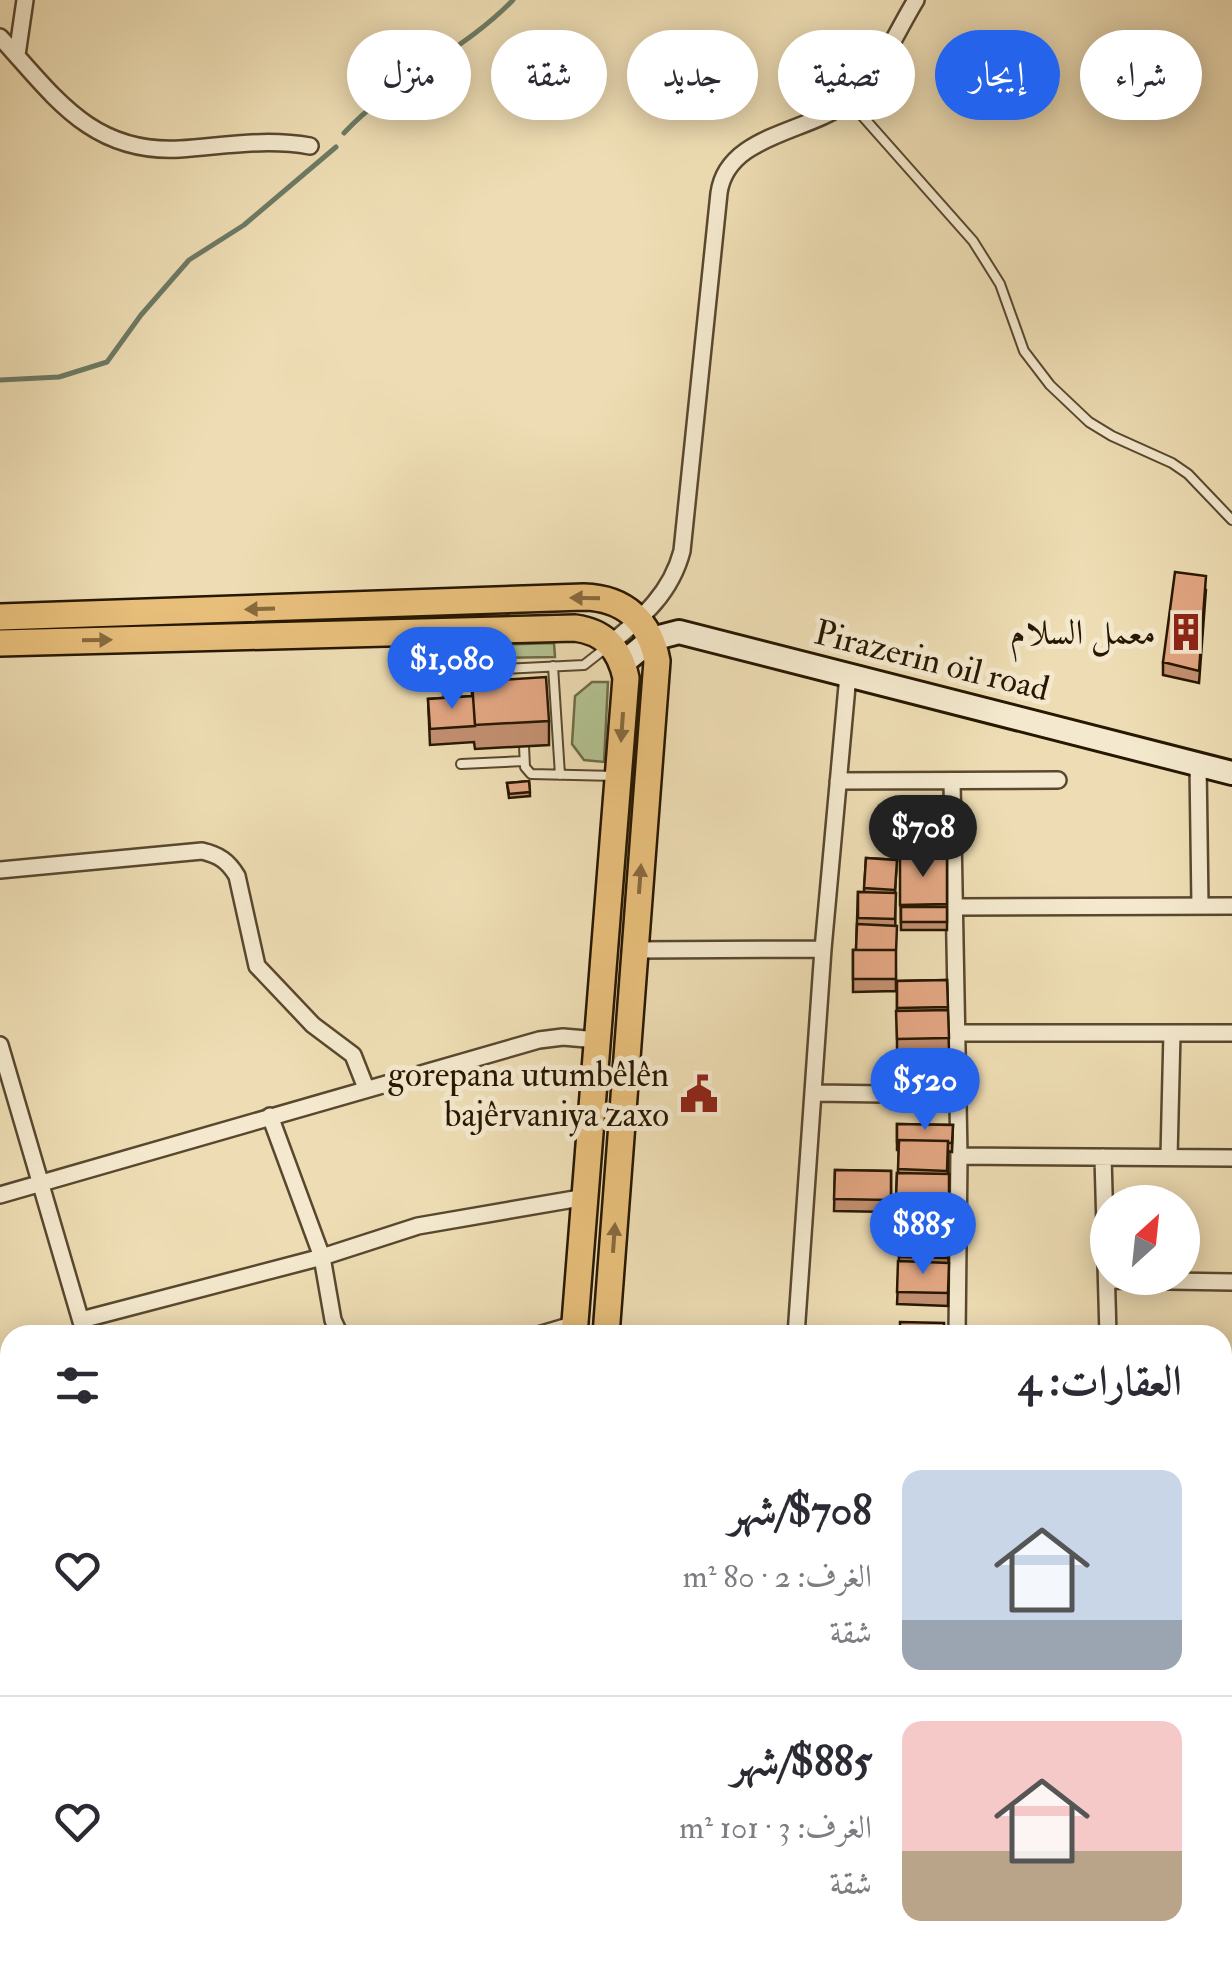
<!DOCTYPE html>
<html lang="ar">
<meta charset="utf-8">
<style>
:root{--surface:#fff;--page:#f7f7f7;--text:#2b2b33;--muted:#7c7c81;--line:#e1e1e2;--accent:#2563eb}
body{margin:0;font-family:"IM FELL Double Pica",Amiri,serif;background:var(--page);color:var(--text);direction:rtl;height:100vh;display:flex;flex-direction:column;font-size:38px;white-space:nowrap}
*{box-sizing:border-box;margin:0}
p{font-size:32px;color:var(--muted)}
.icon{flex:none;width:55px;height:55px;fill:none;stroke:currentColor;stroke-width:2;stroke-linecap:round;stroke-linejoin:round}
.map{position:relative;flex:1;overflow:hidden;direction:ltr}
.sheet{position:absolute;left:0px;top:1325px;width:1232px;height:642px;display:flex;flex-direction:column;background:var(--surface);border-radius:30px 30px 0 0;box-shadow:0 5px 25px #0003;direction:rtl}
.sheet>*{flex:none}
.top-card{position:absolute;left:30px;top:30px;width:1172px;height:90px;direction:rtl;display:flex;gap:20px}
.needle{width:65px;rotate:27deg}
.tools{position:absolute;left:1090px;top:1185px;display:grid;gap:20px}
.tools a{display:grid;place-items:center;width:110px;height:110px;border-radius:50%;background:var(--surface);box-shadow:0 5px 25px #0003;font-size:50px}
.price{position:absolute;translate:-50% -85px;padding:0 22px;border-radius:35px;background:var(--accent);color:#fff;font-size:32px;line-height:65px;filter:drop-shadow(0 2px 5px #0008)}
.price::after{content:'';position:absolute;left:50%;top:60px;width:30px;height:22px;margin-left:-15px;background:inherit;clip-path:polygon(0 0,100% 0,50% 100%)}
.price.active{background:#222;color:#fff}
ul{padding:0;list-style:none}
li{display:flex;align-items:center;gap:30px;height:250px;padding:0 50px}
li+li{border-top:2px solid var(--line)}
li span{display:grid;place-items:center;flex:none;width:280px;height:200px;border-radius:20px;color:#555}
li>.icon{margin-inline-start:auto}
span .icon{width:120px;height:120px;fill:#fffc;stroke-width:1}
li b{font-size:42px}
h2{display:flex;justify-content:space-between;align-items:center;height:120px;padding:0 50px;font-size:42px}
.chip{padding:0 35px;border-radius:45px;background:var(--surface);box-shadow:0 5px 25px #0003;font-size:35px;line-height:90px}
.chip.active{background:var(--accent);color:#fff}
.map>svg:first-child{display:block}
.green{fill:#b3c291;stroke:#6d6c49;stroke-width:2.5}
.lines{fill:none;stroke-linecap:round;stroke-linejoin:round}
.stream{stroke:#6d7b65;stroke-width:5}
.lane-casing{stroke:#59482e;stroke-width:12}
.street-casing{stroke:#59482e;stroke-width:20}
.secondary-casing{stroke:#271701;stroke-width:28}
.primary-casing{stroke:#271701;stroke-width:30}
.lane{stroke:#f4e9ce;stroke-width:8}
.street{stroke:#f4e9ce;stroke-width:15}
.secondary{stroke:#f4e9ce;stroke-width:22}
.primary{stroke:#e7be7a;stroke-width:25}
.wall{fill:#c39071;stroke:#271701;stroke-width:2.5}
.building{fill:#e3a783;stroke:#271701;stroke-width:2.5}
.oneway{fill:#876a3e}
.labels{text-anchor:middle;stroke-width:10;stroke-linejoin:round;paint-order:stroke}
.poi-label{font-size:35px;fill:#271701;stroke:#f4e9ce;text-anchor:end}
.street-label{font-size:35px;fill:#271701;stroke:#f4e9ce}
</style>
<div class="map">
<svg width="1232" height="1966" viewBox="0 0 1232 1966">
<rect width="100%" height="100%" fill="#eeddb4"/>
<filter id="stains"><feTurbulence type="fractalNoise" baseFrequency=".002" numOctaves="4"/><feColorMatrix values="0 0 0 0 .2 0 0 0 0 .09 0 0 0 0 .02 0 0 0 .5 -.17"/></filter>
<radialGradient id="worn" r=".72"><stop offset=".6" stop-color="#630" stop-opacity="0"/><stop offset="1" stop-color="#630" stop-opacity=".3"/></radialGradient>
<path class="green" d="M554,643L555,657L497,658L493,645Z
M592,682H608L604,762L584,760L572,744L575,696Z
M613,1958H735V1966H613Z"/>
<g class="lines">
<path class="stream" d="M344,133C393,80 463,52 513,0
M0,380L59,377L107,362L141,315L189,260L244,225L336,147"/>
<g class="lane-casing">
<path id="lane" d="M849,101L973,241L1000,284L1024,351L1050,385L1089,422L1112,436L1172,463L1188,474L1232,520
M473,636L474,664L482,670L584,665L607,647
M553,666L560,775
M448,698L452,671L476,667
M524,746L525,767L531,774L616,776
M461,764L524,761"/>
</g>
<g class="street-casing">
<path id="street" d="M0,37C54,96 91,154 180,149C225,146 265,138 310,146
M17,55L25,0
M611,643C643,617 671,593 682,551L719,193C727,135 806,133 846,103C878,78 895,34 916,0
M1198,763L1200,906
M838,781L1058,780
M952,782L959,1156L957,1335
M0,870L202,851C219,855 228,861 237,876L257,966L313,1025L353,1055L366,1088
M956,907L1232,906
M635,950L823,949
M958,1033H1232
M0,1045L85,1335
M815,1093L957,1095
M270,1116L322,1257L333,1320L340,1335
M959,1156L1232,1158
M1103,1157L1108,1335
M1169,1157L1172,1033
M0,1195L539,1040L563,1037L598,1040
M1107,1280L1232,1282
M81,1320L322,1257L418,1226L586,1197
M538,1335L575,1324
M796,1335L823,949L848,675
M1222,1408H1232
M0,1491L10,1488
M1222,1536H1232
M1222,1668H1232
M0,1687L10,1684
M1222,1807H1232
M1222,1929L1232,1928
M861,1958V1966
M750,1966V1958
M1079,1966V1958"/>
</g>
<g class="secondary-casing">
<path id="secondary" d="M623,663L652,639L679,632L1232,773
M0,1914L10,1913
M1212,1958V1966"/>
</g>
<g class="primary-casing">
<path id="primary" d="M0,617L584,597C625,598 650,622 657,661L606,1335
M0,643L575,628C605,632 620,649 626,678L574,1335
M534,1966V1958
M566,1966V1958"/>
</g>
<use href="#lane" class="lane"/>
<use href="#street" class="street"/>
<use href="#secondary" class="secondary"/>
<use href="#primary" class="primary"/>
</g>
<path class="wall" d="M1206,589L1199,683L1163,675V662Z
M472,682L549,721V745L475,749L474,742L430,745L428,699L472,696Z
M529,781L530,796L509,798L507,783Z
M900,856H947V930H901Z
M866,858L897,860L895,893L896,991L853,992V950H856L858,892H864Z
M947,980L949,1051L897,1052V981Z
M897,1124L953,1125L952,1152L948,1151V1174H949V1217L948,1306L897,1304L899,1261L898,1210H896L897,1173H898L899,1150H897Z
M835,1170L891,1171V1212L834,1211Z
M1222,1569H1232V1611L1222,1612Z"/>
<path class="building" d="M1175,572L1206,576L1199,671L1163,662Z
M546,677L549,721L475,725L472,682Z
M473,696L475,726L430,729L428,699Z
M529,781L530,792L509,794L507,783Z
M900,856H947V904L900,905Z
M866,858L897,860L895,890L864,888Z
M858,892L896,893L895,919L858,918Z
M901,907H947V922H901Z
M857,924L897,926L896,952V950H856Z
M853,950H896V979H853Z
M947,980L948,1007L897,1008V981Z
M948,1010L949,1038L897,1039L896,1011Z
M897,1124L953,1125L952,1143H948V1141L899,1140V1142H897Z
M899,1140L948,1141L947,1171L898,1169Z
M835,1170L891,1171V1200L834,1199Z
M897,1173L949,1174V1198L896,1197Z
M898,1204H949V1217H898Z
M898,1217H949L948,1258L899,1257Z
M898,1261L949,1263L948,1293L897,1292Z
M900,1322L944,1323V1335H900Z
M1222,1569H1232V1595H1222Z"/>
<defs><path id="oneway-solid" d="M-6-.8H1V-3.2L6.5 0L1 3.2V.8H-6Z" transform="scale(2.5)"/></defs>
<g class="oneway">
<use href="#oneway-solid" transform="translate(585 598) rotate(-179)"/>
<use href="#oneway-solid" transform="translate(260 609) rotate(178)"/>
<use href="#oneway-solid" transform="translate(97 640) rotate(-1)"/>
<use href="#oneway-solid" transform="translate(622 727) rotate(94)"/>
<use href="#oneway-solid" transform="translate(640 879) rotate(-86)"/>
<use href="#oneway-solid" transform="translate(614 1238) rotate(-86)"/>
</g>
<defs>
<g id="building-bare" transform="scale(3)"><path d="M-4-6H4V6H1V3H-1V6H-4ZM-2.5-4.3h1.7v1.8h-1.7ZM.8-4.3h1.7v1.8H.8ZM-2.5-1h1.7V.8h-1.7ZM.8-1h1.7V.8H.8Z" fill="#8f2418" stroke="#f4e9ce" stroke-width="2.5" paint-order="stroke"/></g>
<g id="civic-bare" transform="scale(3)"><path d="M-.6-6.5H3V-4.5H.6V-3L4-1V1h2V6H-6V1h2V-1L-.6-3ZM-1.2 2.5V6h2.4V2.5Z" fill="#8f2418" stroke="#f4e9ce" stroke-width="2.5" paint-order="stroke"/></g>
</defs>
<g fill-rule="evenodd">
<use href="#building-bare" x="1186" y="632"/>
<use href="#civic-bare" x="699" y="1094"/>
</g>
<g class="labels">
<g class="poi-label">
<text x="1156" y="644">معمل السلام</text>
<text x="669" y="1086">gorepana utumbêlên<tspan x="669" dy="40">bajêrvaniya zaxo</tspan></text>
</g>
<g class="street-label">
<text transform="translate(932 660) rotate(14)" y="12">Pirazerin oil road</text>
</g>
</g>
<rect width="100%" height="100%" filter="url(#stains)"/>
<rect width="100%" height="100%" fill="url(#worn)"/>
</svg>
<div class="tools">
<a><svg class="needle" viewBox="-14 -14 28 28"><path d="M0-13l5 13h-10z" fill="#e53935"/><path d="M0 13l5-13h-10z" fill="#7c7c81"/></svg></a>
</div>
<b class="price" style="left:452px;top:712px">$1,080</b>
<b class="price active" style="left:923px;top:880px">$708</b>
<b class="price" style="left:925px;top:1133px">$520</b>
<b class="price" style="left:923px;top:1277px">$885</b>
<div class="top-card">
<a class="chip">شراء</a>
<a class="chip active">إيجار</a>
<a class="chip">تصفية</a>
<a class="chip">جديد</a>
<a class="chip">شقة</a>
<a class="chip">منزل</a>
</div>
<section class="sheet">
<h2>العقارات: 4<svg class="icon" aria-label="filters" viewBox="0 0 24 24"><path d="M4 7h16M4 17h16"/><circle cx="9" cy="7" r="2"/><circle cx="15" cy="17" r="2"/></svg></h2>
<ul>
<li><span style="background:linear-gradient(#c9d6e8 75%,#9aa5b1 0)"><svg class="icon" aria-label="home" viewBox="0 0 24 24"><path d="M3 11l9-7 9 7M6 9v11h12V9"/></svg></span><div><b>$708/شهر</b><p>الغرف: 2 · 80 m²</p><p>شقة</p></div><svg class="icon" aria-label="heart" viewBox="0 0 24 24"><path d="M12 20l-8-8c-3-5 5-10 8-4 3-6 11-1 8 4z"/></svg></li>
<li><span style="background:linear-gradient(#f6c9c9 65%,#b9a48a 0)"><svg class="icon" aria-label="home" viewBox="0 0 24 24"><path d="M3 11l9-7 9 7M6 9v11h12V9"/></svg></span><div><b>$885/شهر</b><p>الغرف: 3 · 101 m²</p><p>شقة</p></div><svg class="icon" aria-label="heart" viewBox="0 0 24 24"><path d="M12 20l-8-8c-3-5 5-10 8-4 3-6 11-1 8 4z"/></svg></li>
</ul>
</section>
</div>
